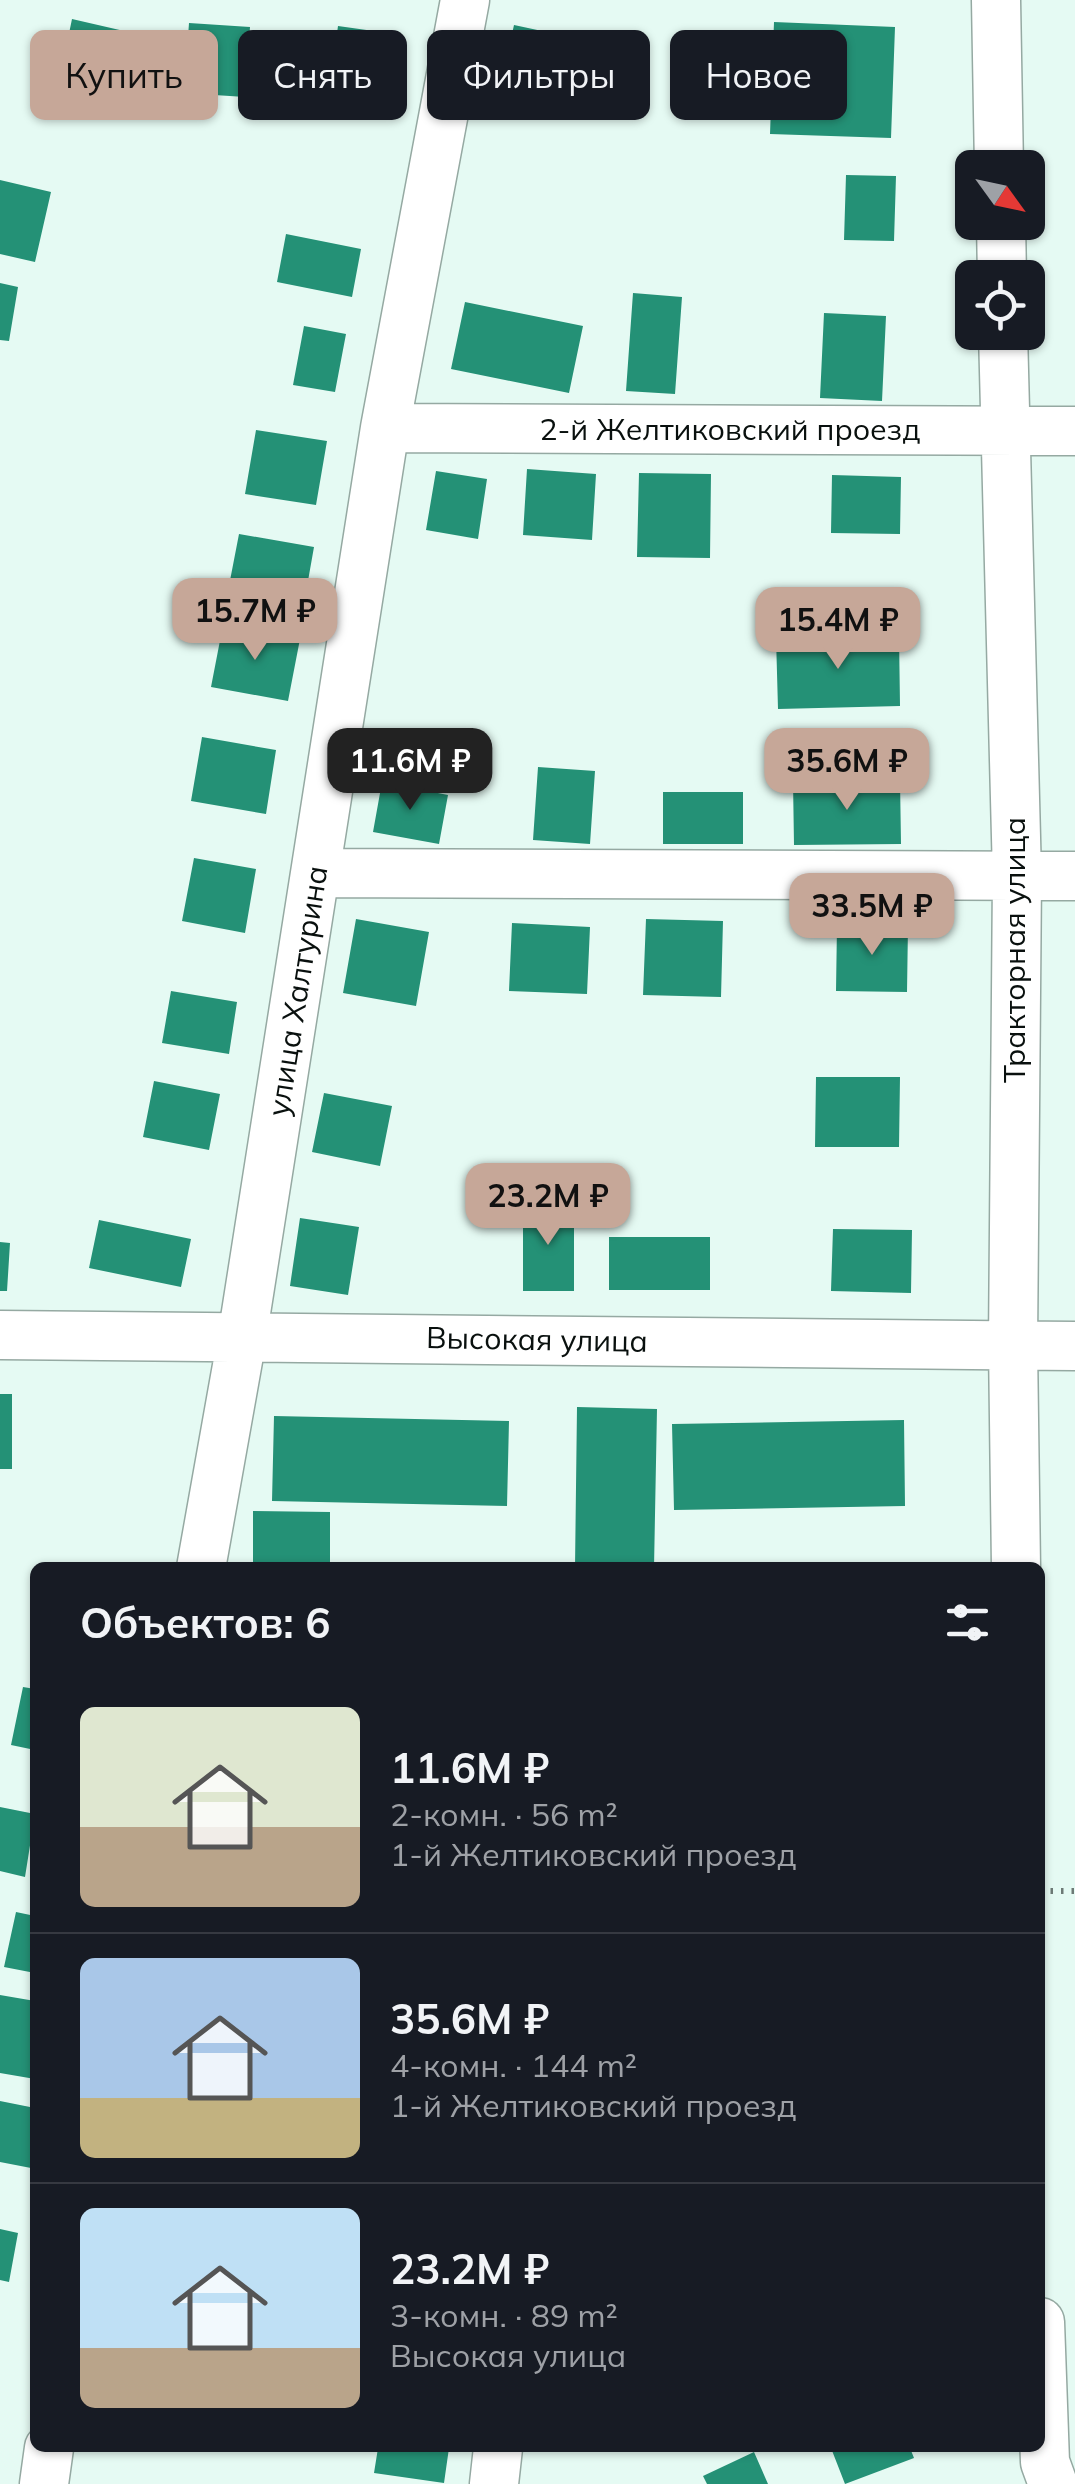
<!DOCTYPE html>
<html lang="ru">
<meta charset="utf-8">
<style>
:root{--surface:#171b24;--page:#20242c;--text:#f1f3f6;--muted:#9ea1a6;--line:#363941;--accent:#c6a798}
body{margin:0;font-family:Mulish,sans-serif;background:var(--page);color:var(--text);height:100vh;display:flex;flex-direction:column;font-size:38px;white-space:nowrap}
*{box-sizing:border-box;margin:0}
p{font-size:32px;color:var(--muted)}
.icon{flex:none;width:55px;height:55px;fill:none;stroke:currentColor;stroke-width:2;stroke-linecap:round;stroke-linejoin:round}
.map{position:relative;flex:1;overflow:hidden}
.side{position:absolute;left:30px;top:1562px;width:1015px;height:890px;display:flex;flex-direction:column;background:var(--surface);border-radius:15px;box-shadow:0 2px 8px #0004}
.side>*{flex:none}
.hud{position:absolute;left:30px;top:30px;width:1015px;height:90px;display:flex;gap:20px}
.needle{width:65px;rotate:123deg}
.controls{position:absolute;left:955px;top:150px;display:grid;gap:20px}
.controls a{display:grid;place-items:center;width:90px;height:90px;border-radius:15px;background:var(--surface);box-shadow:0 2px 8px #0004;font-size:50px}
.price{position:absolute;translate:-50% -85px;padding:0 22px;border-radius:20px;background:var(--accent);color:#111;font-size:32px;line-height:65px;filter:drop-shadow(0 2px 5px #0008)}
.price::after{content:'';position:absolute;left:50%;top:60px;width:30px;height:22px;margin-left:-15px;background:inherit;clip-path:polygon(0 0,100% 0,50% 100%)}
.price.active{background:#222;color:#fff}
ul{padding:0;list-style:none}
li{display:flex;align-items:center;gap:30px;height:250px;padding:0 50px}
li+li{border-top:2px solid var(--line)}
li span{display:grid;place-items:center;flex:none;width:280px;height:200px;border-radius:15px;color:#555}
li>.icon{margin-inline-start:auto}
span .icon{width:120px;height:120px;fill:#fffc;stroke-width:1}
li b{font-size:42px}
h2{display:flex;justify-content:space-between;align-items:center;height:120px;padding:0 50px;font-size:42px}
.tag{padding:0 35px;border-radius:15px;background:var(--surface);box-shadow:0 2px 8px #0004;font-size:35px;line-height:90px}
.tag.active{background:var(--accent);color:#111}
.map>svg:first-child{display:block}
.building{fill:#249176}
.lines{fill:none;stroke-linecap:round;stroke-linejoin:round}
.minor-casing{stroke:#95a9a2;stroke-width:51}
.path{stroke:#6d7a76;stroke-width:6;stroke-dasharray:2.5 8;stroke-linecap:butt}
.minor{stroke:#fff;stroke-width:48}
.labels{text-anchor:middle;stroke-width:10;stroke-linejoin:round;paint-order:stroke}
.street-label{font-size:30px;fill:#09100e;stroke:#fff}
</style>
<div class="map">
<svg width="1075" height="2484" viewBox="0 0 1075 2484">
<rect width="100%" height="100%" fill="#e5faf3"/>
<path class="building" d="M72,19L124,31L110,93L59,82Z
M774,22L895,27L891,138L770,134Z
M189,23L250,27L245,97L184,93Z
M514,25L570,37L553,113L497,101Z
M338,26L402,35L392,100L329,91Z
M846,175L896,176L894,241L844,240Z
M0,180L51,192L35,262L0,254Z
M286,234L361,249L352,297L277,282Z
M0,283L18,287L9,341L0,340Z
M633,293L682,297L675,394L626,391Z
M465,302L583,326L569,393L451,369Z
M824,313L886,316L882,401L820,398Z
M304,326L346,334L335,392L293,385Z
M256,430L327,441L316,505L245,494Z
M527,469L596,474L592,540L523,535Z
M436,471L487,479L478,539L426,530Z
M639,473L711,474L710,558L637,557Z
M832,475L901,477L900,534L831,533Z
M239,534L314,547L303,609L227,596Z
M223,625L300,639L288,701L211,687Z
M899,635L900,706L778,709L776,637Z
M202,737L276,750L266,814L191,801Z
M538,767L595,771L590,844L533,840Z
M900,780L901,844L794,845L793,781Z
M382,782L448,795L439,844L373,832Z
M663,792H743V844H663Z
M194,858L256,869L245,933L182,921Z
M356,919L429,932L416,1006L343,993Z
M646,919L723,921L721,997L643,995Z
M512,923L590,927L587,994L509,991Z
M837,925H908L907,992L836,991Z
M171,991L237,1002L229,1054L162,1043Z
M816,1077H900L899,1147H815Z
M154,1081L220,1094L209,1150L143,1137Z
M324,1093L392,1106L380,1166L312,1152Z
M523,1206H574V1291H523Z
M300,1218L359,1227L348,1295L290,1286Z
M99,1220L191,1239L181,1287L89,1268Z
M833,1229L912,1230L911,1293L831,1291Z
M609,1237H710V1290H609Z
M0,1242L10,1243L7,1291H0Z
M0,1394H12V1469H0Z
M577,1407L657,1409L654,1568H575Z
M274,1416L509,1421L507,1506L272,1501Z
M904,1420L905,1506L674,1510L672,1424Z
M253,1511L330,1512V1568H253Z
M23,1687L35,1689V1750L11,1745Z
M0,1807L35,1814L25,1877L0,1871Z
M16,1912L35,1916V1973L4,1967Z
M0,1995L35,2001V2079L0,2073Z
M0,2101L35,2108L31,2168L0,2162Z
M0,2229L18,2233L9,2282L0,2280Z
M378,2448H449L444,2483L374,2473Z
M831,2448H910L914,2458L845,2484Z
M754,2452L768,2484H707L703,2476Z"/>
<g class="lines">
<g class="minor-casing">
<path id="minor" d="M996,0L999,168
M1001,222L1002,278
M1003,332L1017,876L1013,1345L1016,1568
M385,428L1075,431
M317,873L1075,876
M0,1335L1075,1346
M201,1568L242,1338L385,428L465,0
M1040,2322L1045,2462L1053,2484
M44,2484L49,2448
M494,2484L498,2448"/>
</g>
<path class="path" d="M1040,1891H1075"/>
<use href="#minor" class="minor"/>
</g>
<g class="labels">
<g class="street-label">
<text x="730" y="440">2-й Желтиковский проезд</text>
<text transform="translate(1015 950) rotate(-90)" y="10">Тракторная улица</text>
<text transform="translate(298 991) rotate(-81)" y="10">улица Халтурина</text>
<text transform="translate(537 1340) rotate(1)" y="10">Высокая улица</text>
</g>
</g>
</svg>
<div class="controls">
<a><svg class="needle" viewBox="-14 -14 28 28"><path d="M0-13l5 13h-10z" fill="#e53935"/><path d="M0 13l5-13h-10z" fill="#9ea1a6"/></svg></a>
<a><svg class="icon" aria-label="locate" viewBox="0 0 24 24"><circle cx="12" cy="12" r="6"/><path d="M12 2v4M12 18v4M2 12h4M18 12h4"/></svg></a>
</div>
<b class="price" style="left:255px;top:663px">15.7M ₽</b>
<b class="price" style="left:838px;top:672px">15.4M ₽</b>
<b class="price active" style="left:410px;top:813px">11.6M ₽</b>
<b class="price" style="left:847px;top:813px">35.6M ₽</b>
<b class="price" style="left:872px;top:958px">33.5M ₽</b>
<b class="price" style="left:548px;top:1248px">23.2M ₽</b>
<div class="hud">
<a class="tag active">Купить</a>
<a class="tag">Снять</a>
<a class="tag">Фильтры</a>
<a class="tag">Новое</a>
</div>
<section class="side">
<h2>Объектов: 6<svg class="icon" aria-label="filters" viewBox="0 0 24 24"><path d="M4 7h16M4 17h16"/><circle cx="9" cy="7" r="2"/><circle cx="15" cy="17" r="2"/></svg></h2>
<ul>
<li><span style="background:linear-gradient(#dfe7d0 60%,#b9a48a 0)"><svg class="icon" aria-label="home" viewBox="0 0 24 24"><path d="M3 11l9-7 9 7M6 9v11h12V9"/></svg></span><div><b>11.6M ₽</b><p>2-комн. · 56 m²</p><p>1-й Желтиковский проезд</p></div></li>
<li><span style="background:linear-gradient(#a9c7e8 70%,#c2b280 0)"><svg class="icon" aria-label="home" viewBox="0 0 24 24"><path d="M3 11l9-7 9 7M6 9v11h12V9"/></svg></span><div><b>35.6M ₽</b><p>4-комн. · 144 m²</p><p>1-й Желтиковский проезд</p></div></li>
<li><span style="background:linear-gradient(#bfe0f5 70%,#b9a48a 0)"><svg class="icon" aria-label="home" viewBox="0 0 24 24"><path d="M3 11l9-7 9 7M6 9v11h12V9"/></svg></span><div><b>23.2M ₽</b><p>3-комн. · 89 m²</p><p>Высокая улица</p></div></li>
</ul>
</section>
</div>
